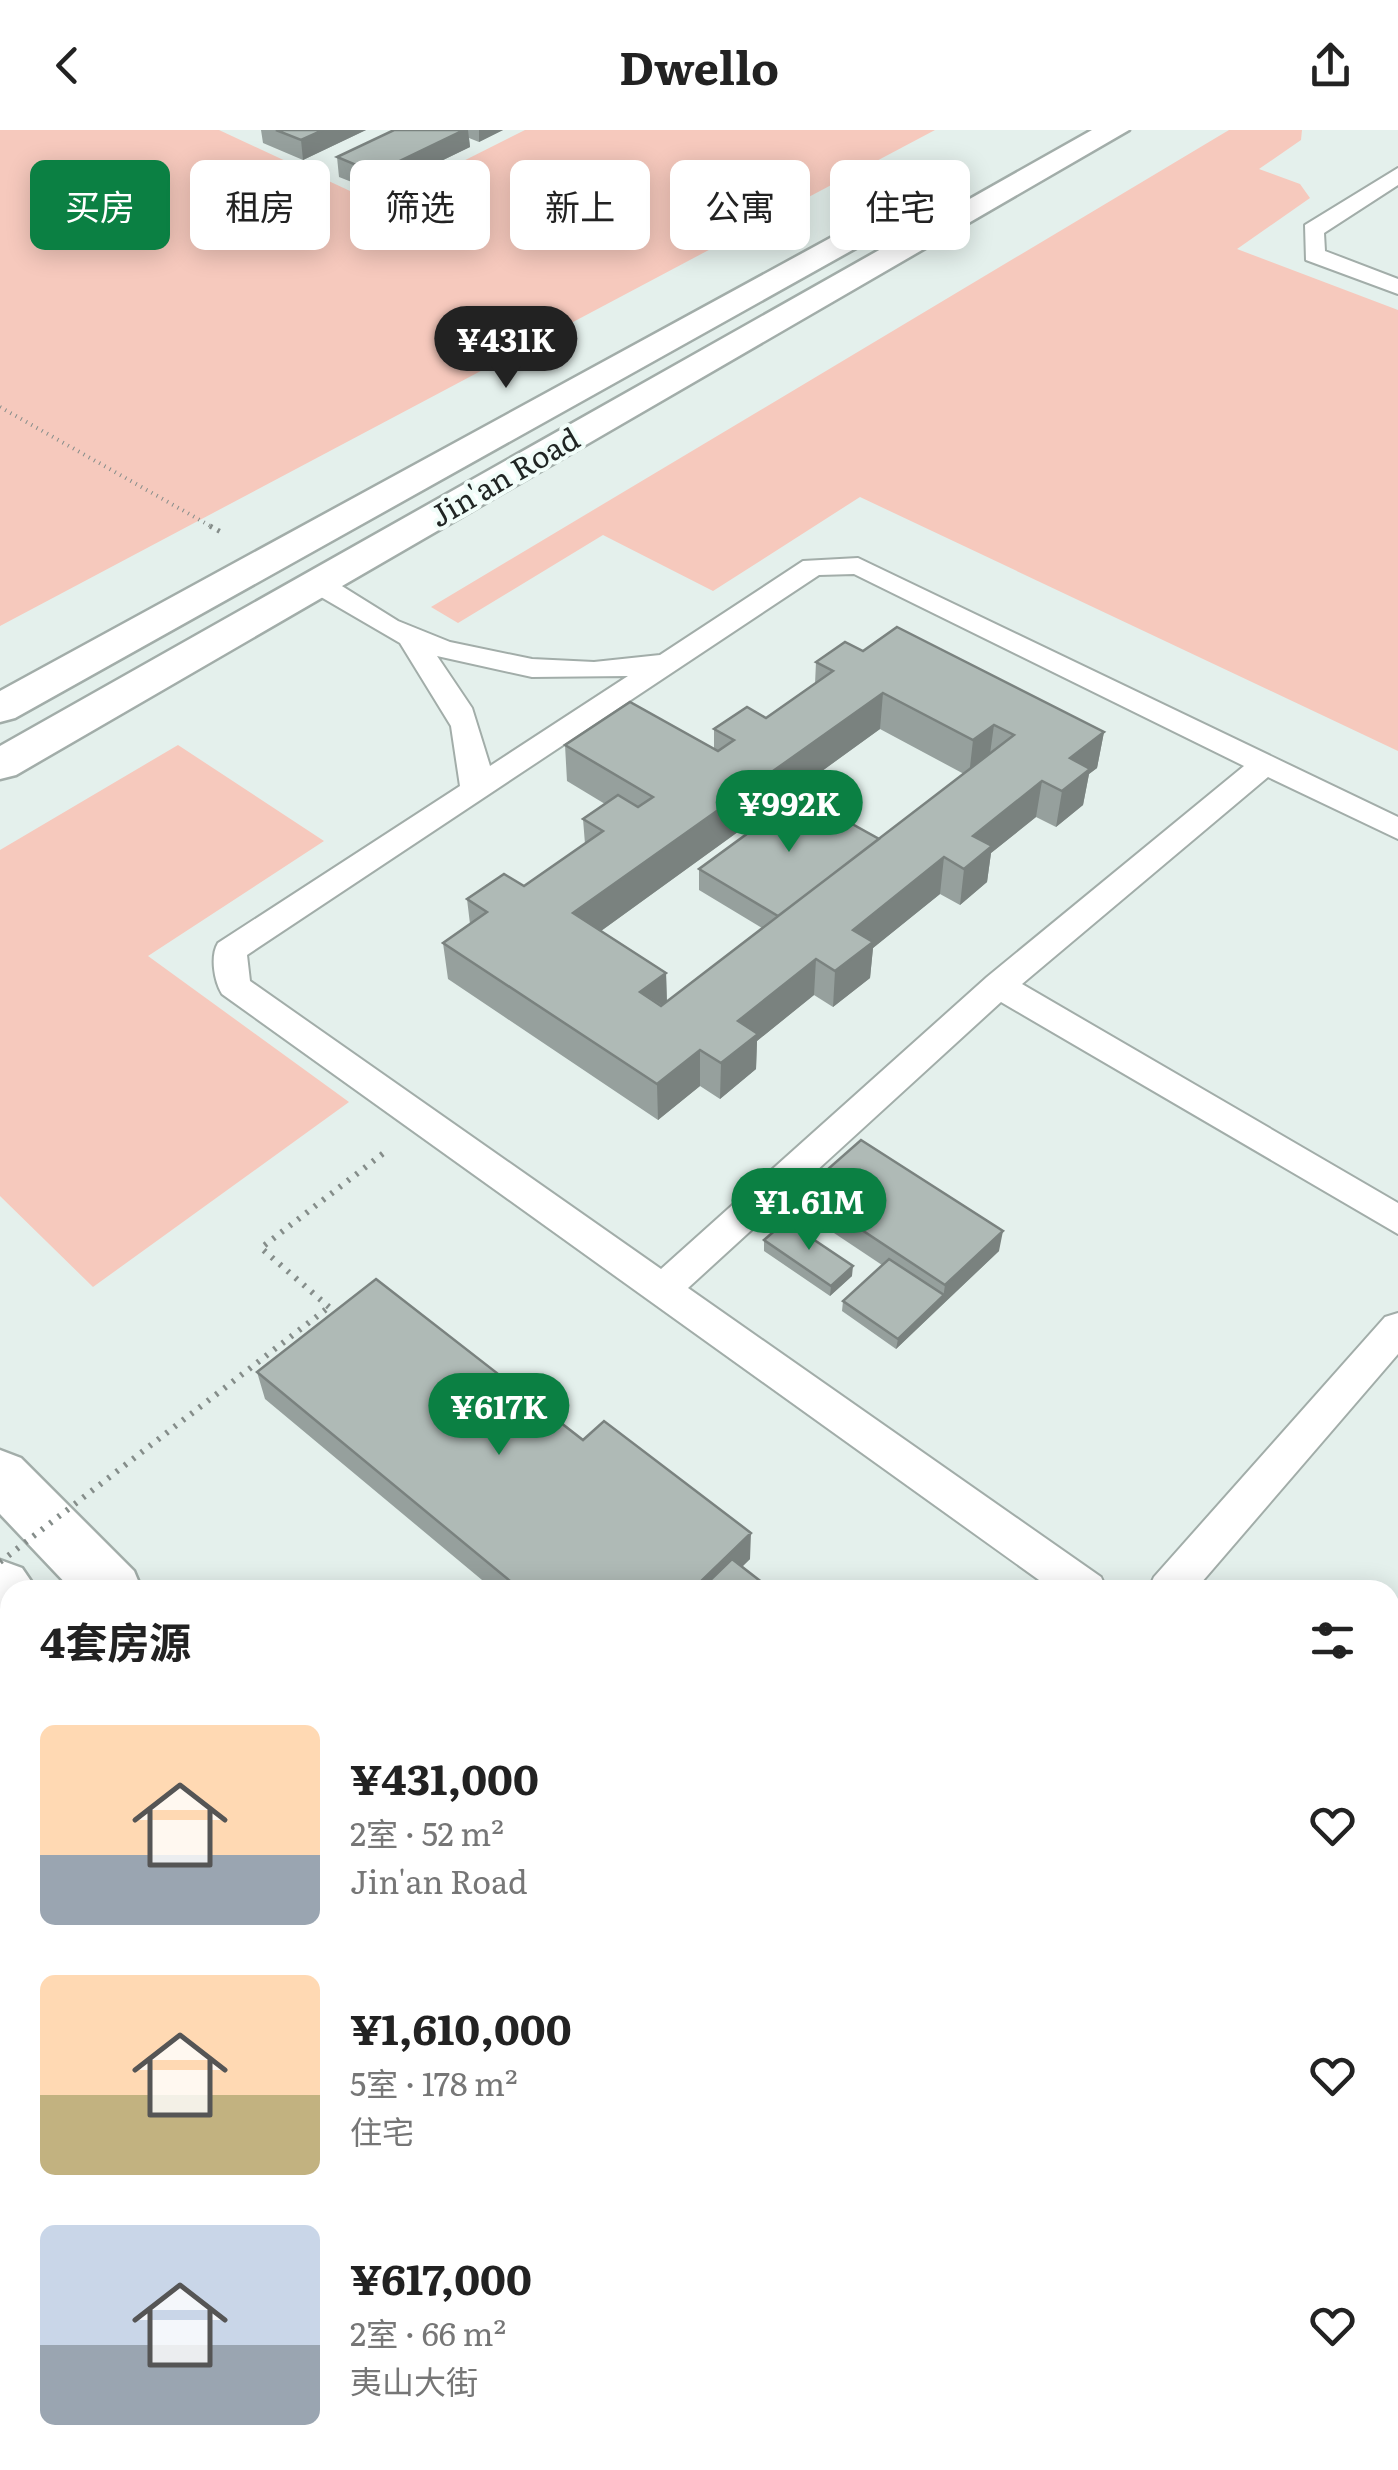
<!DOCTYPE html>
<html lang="zh">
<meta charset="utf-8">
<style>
:root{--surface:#fff;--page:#f2f2f2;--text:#222;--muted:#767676;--accent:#0b8043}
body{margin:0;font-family:Literata,"Noto Sans SC",serif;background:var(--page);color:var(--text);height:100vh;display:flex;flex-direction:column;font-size:38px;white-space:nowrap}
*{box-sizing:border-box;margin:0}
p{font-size:32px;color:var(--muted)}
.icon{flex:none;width:55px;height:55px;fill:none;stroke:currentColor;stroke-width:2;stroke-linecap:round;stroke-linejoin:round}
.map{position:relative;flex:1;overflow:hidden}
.sheet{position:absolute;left:0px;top:1450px;width:1400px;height:890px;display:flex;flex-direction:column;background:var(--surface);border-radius:30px 30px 0 0;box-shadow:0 5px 25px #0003}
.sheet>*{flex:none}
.banner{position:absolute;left:30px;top:30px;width:1340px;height:90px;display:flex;gap:20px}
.price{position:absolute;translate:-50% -85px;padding:0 22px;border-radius:35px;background:var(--accent);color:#fff;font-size:32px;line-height:65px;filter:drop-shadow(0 2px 5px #0008)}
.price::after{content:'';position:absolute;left:50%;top:60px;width:30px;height:22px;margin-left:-15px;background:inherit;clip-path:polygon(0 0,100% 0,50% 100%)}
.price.on{background:#222;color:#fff}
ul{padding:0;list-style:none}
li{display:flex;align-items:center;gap:30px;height:250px;padding:0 40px}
li span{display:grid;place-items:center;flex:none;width:280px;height:200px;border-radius:15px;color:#555}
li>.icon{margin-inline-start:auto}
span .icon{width:120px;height:120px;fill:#fffc;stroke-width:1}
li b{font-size:42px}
h2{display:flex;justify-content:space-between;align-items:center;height:120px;padding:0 40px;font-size:42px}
.chip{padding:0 35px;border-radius:15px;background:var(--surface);box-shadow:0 5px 25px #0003;font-size:35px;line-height:90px}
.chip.on{background:var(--accent);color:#fff}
header{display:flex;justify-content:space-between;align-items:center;height:130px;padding:0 40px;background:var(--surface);font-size:45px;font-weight:700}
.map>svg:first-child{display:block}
.green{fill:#f6c9bd}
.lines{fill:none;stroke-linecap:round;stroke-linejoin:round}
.service-casing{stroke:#a2ada9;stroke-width:4}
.secondary-casing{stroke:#a2ada9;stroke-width:5}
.path-far2{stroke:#858d8a;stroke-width:4;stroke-dasharray:1 5;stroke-linecap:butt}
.path-far1{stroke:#858d8a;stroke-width:5;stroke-dasharray:2.5 6;stroke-linecap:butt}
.path{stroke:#858d8a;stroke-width:6;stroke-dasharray:2.5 8;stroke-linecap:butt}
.service{fill:#fff;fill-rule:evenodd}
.secondary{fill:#fff;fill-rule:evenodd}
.path-bridge{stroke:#858d8a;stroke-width:6;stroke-dasharray:2.5 8;stroke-linecap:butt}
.wall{fill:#96a09d;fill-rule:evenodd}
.shaded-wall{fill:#7a827f}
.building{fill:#afbab6;stroke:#7a827f;stroke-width:2.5;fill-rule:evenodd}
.labels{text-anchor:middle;stroke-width:8;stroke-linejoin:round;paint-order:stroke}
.far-street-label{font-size:30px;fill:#212624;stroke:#f1fdf9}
</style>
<header><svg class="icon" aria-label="back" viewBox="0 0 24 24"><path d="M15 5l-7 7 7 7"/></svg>Dwello<svg class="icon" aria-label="share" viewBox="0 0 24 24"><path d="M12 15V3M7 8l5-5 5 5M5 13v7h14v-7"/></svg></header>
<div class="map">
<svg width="1398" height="2340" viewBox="0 0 1398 2340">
<rect width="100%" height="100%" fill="#e4f0ec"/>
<path class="green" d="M0,0H219L378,74L525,0H935L0,496Z
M1229,0H1302L1301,10L1259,39L1300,54L1310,68L1237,119L1398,180V621L860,367L713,461L603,405L458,493L431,477Z
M178,615L324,711L148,826L349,972L93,1157L0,1066V720Z"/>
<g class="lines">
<g class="service-casing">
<path id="service" d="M1398,38V55L1324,103L1325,121L1398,149V164L1306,130L1305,95Z
M858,428L1398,687V709L1268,647L1022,854L1398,1073V1104L1001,872L688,1158L1101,1447L1107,1460H1053L222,864C214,851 210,826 218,813L460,656L451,596L400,513L309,460L305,454L309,448H329L398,491L450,512L532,529L594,532L660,525L803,431ZM854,444L1244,636L987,847L661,1139L250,851L247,825L819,445ZM437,526L532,547L628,546L490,636L472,578Z
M1398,1183V1224L1195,1460H1148L1154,1447L1385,1187Z
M1390,1659L1398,1662V1707L1390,1704Z"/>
</g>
<g class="secondary-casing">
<path id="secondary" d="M1092,0H1129L16,645L0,649V616Z
M878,82L894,92L890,99L15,588L0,592V561Z
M0,1320L21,1328L134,1441L142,1460H72L0,1384Z
M0,1430L22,1438L37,1460H10V1495L0,1491Z
M785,2330H868L873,2340H789Z
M922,2330H1005L1010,2340H926Z"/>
</g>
<path class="path-far2" d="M0,277L214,398"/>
<path class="path-far1" d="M210,396L221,402"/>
<path class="path" d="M329,1177L261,1118L385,1022"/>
<use href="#service" class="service"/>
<use href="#secondary" class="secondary"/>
<path class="path-bridge" d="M0,1432L329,1177"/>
</g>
<path class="wall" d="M261,0H366L303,30L263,13Z
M394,0H503L479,12L469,8L470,17L377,62L339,47L337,27Z
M863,521L1104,602L1097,638L1089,644L1083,675L1056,697L1036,687L991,723L987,752L960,775L940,764L873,818L870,848L833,877L814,865L757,911L756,939L720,969L700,956L658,990L448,849L443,813L470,794L467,769L524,756L585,714L583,689L605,674L567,651L565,615L714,619V599L766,588L815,554L816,532ZM880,599L964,644L879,709L699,739V760L762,798L667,871L666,843L601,801Z
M803,1061L999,1121L896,1219L842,1181L843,1171L882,1135L801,1081Z
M764,1110L852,1146L830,1166L764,1121Z
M257,1242L583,1310L750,1429L742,1437L772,1460H494L265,1269Z"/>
<path class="shaded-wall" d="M323,0H366L303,30L301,10Z
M464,0H468L470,17L377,62L375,43Z
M479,0H503L479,12Z
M883,563L880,599L576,819L573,783Z
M994,595L989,631L969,646L973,610Z
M1104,602L1097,638L1089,644L1083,675L1056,697L1062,661L1070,628Z
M1042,651L1036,687L991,723L987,752L960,775L964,739L973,706Z
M944,727L940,764L873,818L870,848L833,877L835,841L853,800Z
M816,829L814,865L757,911L756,939L720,969L721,933L738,891Z
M666,843L667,878L640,862Z
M700,920V956L658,990L657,954Z
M1003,1101L999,1121L942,1175L945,1155Z
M853,1136L852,1146L830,1166L831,1156Z
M944,1165L942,1175L896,1219L898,1209Z
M751,1403L750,1429L718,1460H692Z"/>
<path class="building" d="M276,0H323L301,10Z
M394,0H464L375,43L337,27Z
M897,497L1104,602L1070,628L1090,639L1062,661L1042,651L973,706L992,716L964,739L944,727L853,800L873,812L835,841L816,829L738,891L758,904L721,933L700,920L657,954L443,813L487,782L467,769L504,744L524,756L603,701L583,689L618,665L638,677L653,667L565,615L630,572L718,621L734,610L714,599L747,577L766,588L833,541L816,532L845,512L863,521ZM883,563L973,610L994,595L1014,605L661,876L640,862L666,843L573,783Z
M800,665L879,709L778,786L699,739Z
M861,1010L1003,1101L945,1155L803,1061Z
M786,1091L853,1136L831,1156L764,1110Z
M889,1129L944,1165L898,1209L843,1171Z
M376,1149L583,1310L604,1291L751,1403L692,1460H521L257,1242Z
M732,1429L772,1460H700Z"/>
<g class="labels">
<g class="far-street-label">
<text transform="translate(505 348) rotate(-30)" y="10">Jin'an Road</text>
</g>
</g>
</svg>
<b class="price on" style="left:506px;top:261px">¥431K</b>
<b class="price" style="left:789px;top:725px">¥992K</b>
<b class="price" style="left:809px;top:1123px">¥1.61M</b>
<b class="price" style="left:499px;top:1328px">¥617K</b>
<div class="banner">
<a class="chip on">买房</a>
<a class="chip">租房</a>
<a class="chip">筛选</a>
<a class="chip">新上</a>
<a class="chip">公寓</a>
<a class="chip">住宅</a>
</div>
<section class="sheet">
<h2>4套房源<svg class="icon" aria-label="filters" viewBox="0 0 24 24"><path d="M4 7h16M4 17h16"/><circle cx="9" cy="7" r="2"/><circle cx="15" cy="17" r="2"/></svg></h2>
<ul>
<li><span style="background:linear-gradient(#ffd9b3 65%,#9aa5b1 0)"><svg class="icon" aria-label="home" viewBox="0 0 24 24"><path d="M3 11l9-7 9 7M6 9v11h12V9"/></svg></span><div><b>¥431,000</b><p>2室 · 52 m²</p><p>Jin'an Road</p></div><svg class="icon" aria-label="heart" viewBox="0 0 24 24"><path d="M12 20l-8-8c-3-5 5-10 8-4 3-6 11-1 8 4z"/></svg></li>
<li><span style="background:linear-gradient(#ffd9b3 60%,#c2b280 0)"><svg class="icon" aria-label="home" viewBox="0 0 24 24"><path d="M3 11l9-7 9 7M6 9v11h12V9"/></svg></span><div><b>¥1,610,000</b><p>5室 · 178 m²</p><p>住宅</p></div><svg class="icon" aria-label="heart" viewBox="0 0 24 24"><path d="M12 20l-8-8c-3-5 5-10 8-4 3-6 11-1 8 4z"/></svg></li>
<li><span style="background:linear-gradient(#c9d6e8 60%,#9aa5b1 0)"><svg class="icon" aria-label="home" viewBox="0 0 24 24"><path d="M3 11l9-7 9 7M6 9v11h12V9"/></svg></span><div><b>¥617,000</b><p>2室 · 66 m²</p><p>夷山大街</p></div><svg class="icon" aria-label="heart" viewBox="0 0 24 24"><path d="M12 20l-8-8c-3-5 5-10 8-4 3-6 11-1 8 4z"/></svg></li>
</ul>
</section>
</div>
